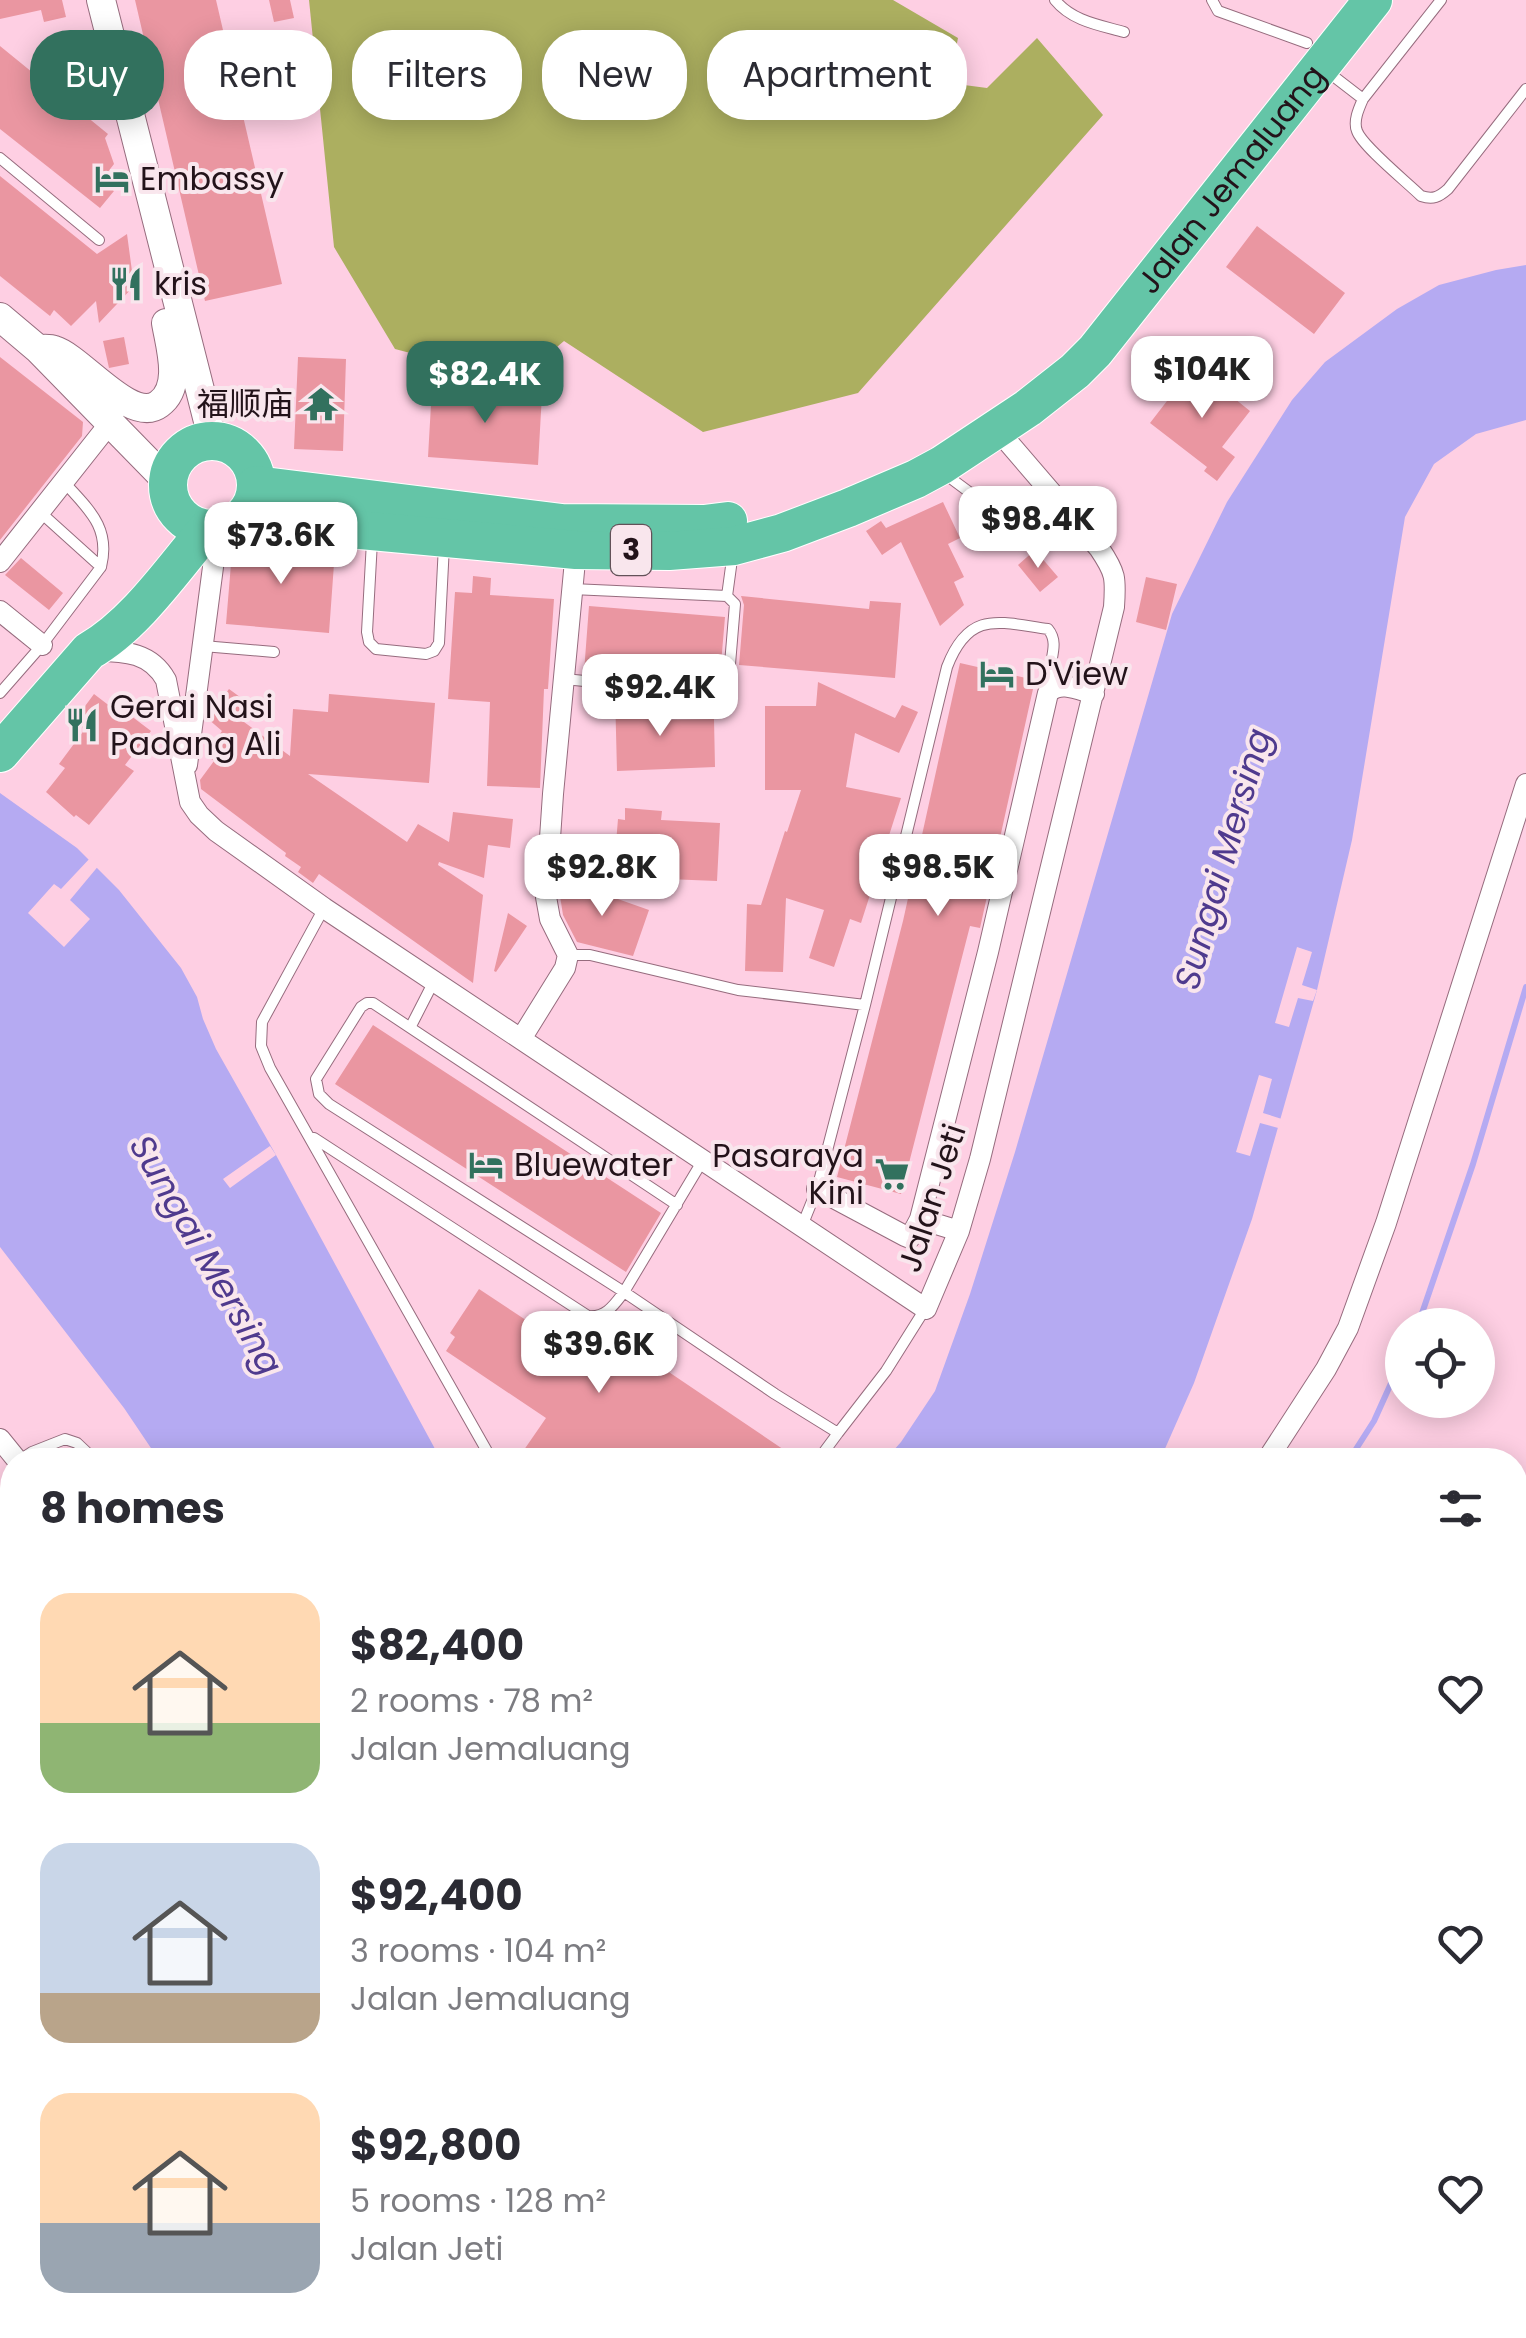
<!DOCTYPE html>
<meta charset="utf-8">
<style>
:root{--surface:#fff;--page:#f2f2f3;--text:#2b2b33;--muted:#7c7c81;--accent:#32715e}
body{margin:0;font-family:Poppins,"Noto Sans SC",sans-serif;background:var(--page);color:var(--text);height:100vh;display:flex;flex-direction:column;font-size:38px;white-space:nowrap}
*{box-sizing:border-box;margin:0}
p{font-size:32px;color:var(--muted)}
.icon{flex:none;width:55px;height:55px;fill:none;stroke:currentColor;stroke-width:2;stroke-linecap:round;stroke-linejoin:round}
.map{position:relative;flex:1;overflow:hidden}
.drawer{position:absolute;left:0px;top:1448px;width:1528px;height:892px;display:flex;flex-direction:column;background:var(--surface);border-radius:40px 40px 0 0;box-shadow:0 5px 25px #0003}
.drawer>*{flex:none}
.hud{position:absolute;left:30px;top:30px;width:1000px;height:90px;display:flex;gap:20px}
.fabs{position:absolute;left:1385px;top:1308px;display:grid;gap:20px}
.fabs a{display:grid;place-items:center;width:110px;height:110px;border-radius:50%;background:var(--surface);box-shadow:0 5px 25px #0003;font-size:50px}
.price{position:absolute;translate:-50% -85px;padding:0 22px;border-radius:20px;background:#fff;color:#222;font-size:32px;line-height:65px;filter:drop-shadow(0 2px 5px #0008)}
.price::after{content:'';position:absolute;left:50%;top:60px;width:30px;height:22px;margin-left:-15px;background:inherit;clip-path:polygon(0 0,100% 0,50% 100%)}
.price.on{background:var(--accent);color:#fff}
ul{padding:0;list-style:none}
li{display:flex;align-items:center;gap:30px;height:250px;padding:0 40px}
li span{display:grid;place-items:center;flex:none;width:280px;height:200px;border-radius:30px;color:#555}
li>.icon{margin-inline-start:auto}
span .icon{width:120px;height:120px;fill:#fffc;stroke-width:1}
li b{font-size:42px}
h2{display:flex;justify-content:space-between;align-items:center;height:120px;padding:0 40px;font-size:42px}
.tag{padding:0 35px;border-radius:40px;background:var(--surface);box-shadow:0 5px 25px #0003;font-size:35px;line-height:90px}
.tag.on{background:var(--accent);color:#fff}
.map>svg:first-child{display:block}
.forest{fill:#acaf60}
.water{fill:#b5aaf2}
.pier{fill:#fecfe3}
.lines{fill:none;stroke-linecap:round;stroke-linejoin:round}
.stream{stroke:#b5aaf2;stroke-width:6}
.river{stroke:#b5aaf2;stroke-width:38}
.building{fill:#ea96a1}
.lane-casing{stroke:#966c7e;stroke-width:12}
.street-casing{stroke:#966c7e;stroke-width:22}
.secondary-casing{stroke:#966c7e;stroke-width:30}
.highway-casing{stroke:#fff;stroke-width:40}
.lane{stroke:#fff;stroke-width:10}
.street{stroke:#fff;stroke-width:20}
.secondary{stroke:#fff;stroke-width:28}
.highway{stroke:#64c5a7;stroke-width:38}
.labels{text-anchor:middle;stroke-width:8;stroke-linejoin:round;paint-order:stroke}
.shield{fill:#f9e6ed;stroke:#635259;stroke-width:2.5}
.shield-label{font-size:30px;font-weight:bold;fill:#23131a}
.poi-label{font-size:32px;fill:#23131a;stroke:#f9e6ed;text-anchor:start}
.street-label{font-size:32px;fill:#23131a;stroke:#f9e6ed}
.water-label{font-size:35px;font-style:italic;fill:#4f3a8e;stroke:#f9e6ed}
</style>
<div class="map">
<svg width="1526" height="2338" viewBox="0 0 1526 2338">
<rect width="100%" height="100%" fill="#fecfe3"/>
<path class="forest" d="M309,0H893L958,38L949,83L987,88L1037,38L1103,115L858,393L703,432L564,341L517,381L395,349L334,247Z"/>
<path class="water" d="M1526,265V420L1476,434L1434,464L1405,517L1352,840L1317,990L1252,1219L1194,1383L1160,1460H885L901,1442L935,1391L970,1294L1015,1152L1172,614L1227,502L1292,400L1325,362L1397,309L1439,285L1496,270Z
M0,793L77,848L119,890L181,968L197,997L203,1019L216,1049L276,1155L441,1460H159L124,1408L0,1247Z"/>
<path class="pier" d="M92,856L100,864L70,900L90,919L64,947L28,913L54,884L61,889Z
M1297,947L1312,952L1302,985L1317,990L1313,1001L1298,998L1289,1027L1275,1023Z
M1259,1075L1272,1079L1263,1113L1285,1120L1282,1129L1260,1123L1250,1156L1236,1152Z
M270,1146L276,1155L230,1188L223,1179Z"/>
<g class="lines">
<path class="stream" d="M1418,1325L1473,1164L1526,987
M1349,1460L1374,1421L1402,1359
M469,2338L479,2328"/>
<path class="river" d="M272,2338L278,2328"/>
</g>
<path class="building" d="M0,0H62L66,17L44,22L41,10L0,19Z
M135,0H216L282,284L205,301Z
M269,0H290L294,18L274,22Z
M0,46L108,134L105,138L114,164L101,181L114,191L100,208L0,129Z
M0,176L97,254L127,234L134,286L99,323L96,301L71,326L54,310L50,316L0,276Z
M1257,226L1345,293L1314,334L1226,267Z
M124,337L129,364L109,368L103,341Z
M0,357L83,422L82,436L0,540Z
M298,357L346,359L343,451L294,449Z
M1194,366L1250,411L1222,447L1235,457L1217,481L1204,471L1207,467L1150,423Z
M432,387L542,394L538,465L428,457Z
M943,502L960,538L948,544L964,577L954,582L964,605L940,626L901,542L882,555L866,531L881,521L886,528Z
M233,540L335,550L329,633L226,624Z
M1035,550L1058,577L1040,592L1018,565Z
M21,558L63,593L49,610L5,575Z
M473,576L491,578L490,595L554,599L548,689H544L540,788L487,786L490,702L448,699L455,592L472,593Z
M1146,577L1177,584L1166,630L1136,622Z
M741,596L869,609L870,601L901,603L895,678L739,665L744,605Z
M589,606L725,617L721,664L709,663L708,683L584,672Z
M960,663L1035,680L980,928L970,926L901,1194L837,1177L903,921Z
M818,682L895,718L902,705L918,712L899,753L855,733L846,787L901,798L861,923L850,919L834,967L809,958L824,910L786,898L783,972L745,971L747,904L761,905L785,831L787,832L801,790H765V706H816Z
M229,689L255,708L244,722L290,756L293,709L328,712L329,694L435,703L429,783L308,774L407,842L418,824L449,842L453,812L513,819L510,848L488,845L484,878L439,862L438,865L483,895L473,983L319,874L313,883L298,872L301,867L285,856L286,853L201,789L200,780L214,761L205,754L222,731L207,718Z
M615,693L649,696V720L714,719L715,767L617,771Z
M94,694L111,707L114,703L151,731L125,765L134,771L89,825L76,815L74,817L46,792L65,768L59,764L85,729L74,721Z
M625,808L662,811L661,820L720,823L717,881L667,879V872L614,867L618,819L625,820Z
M561,879L649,910L633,956L577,942L563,915L560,896Z
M508,913L527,926L496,972L494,971Z
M373,1025L661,1213L626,1272L335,1084Z
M479,1289L585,1359L605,1329L799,1460H517L546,1418L446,1351L455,1337L450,1333Z"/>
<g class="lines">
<g class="lane-casing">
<path id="lane" d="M1055,0C1072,21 1099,25 1124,32
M1212,0L1218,11L1307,43
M1441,0L1363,99C1359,108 1353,121 1357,131C1362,146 1408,183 1421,196C1433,200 1439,197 1448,189L1526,89
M1328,72L1363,99
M0,158L99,240
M947,472L953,480L1004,518L1020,517L1049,490
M64,482C88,509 111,527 101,567
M372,541L367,632L369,642L376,649L426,654L434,651L439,643L444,545
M572,589L727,596
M203,646L274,652
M564,679L718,694L728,688L735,604L727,596L733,552
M0,693L42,645L101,567L40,512
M324,908L262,1022L261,1046L270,1068L492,1460
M568,955H590L738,990L865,1005
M411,1026L434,981
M314,1138L588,1316C606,1318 614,1305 624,1292L703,1160
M677,1205L373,1003H367L361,1007L316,1079L319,1094L329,1104L624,1292L775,1394L838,1433L886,1371L925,1309
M802,1226L817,1189L865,1005L947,667C969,610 998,622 1048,629C1063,647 1042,668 1053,688
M20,1460L32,1452L65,1439L77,1443L95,1460
M818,1460L838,1433
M1421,1460C1430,1455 1436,1456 1445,1460
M1515,1523L1526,1533
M1515,1950L1526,1960"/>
</g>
<g class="street-casing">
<path id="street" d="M0,562L110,423
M0,611L42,645
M97,651C126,651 151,653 166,680L190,802L199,815L216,831L324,908L926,1309L959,1231L980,1159L1114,607C1116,578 1116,573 1099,548L996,428
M187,765L218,529
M521,1039L565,968L568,955L550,919L546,897L553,794L576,550
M817,1189L905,1236L910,1238L920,1219
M959,1231L920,1219L988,952L1048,693C1060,680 1079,690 1094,694
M0,1439L17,1460
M1267,1460L1326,1369L1348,1328L1386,1223L1526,784
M1515,1680L1526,1664
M1515,1842L1526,1853
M0,2061L12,2044
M1515,2079L1526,2090
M1515,2208L1526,2191
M941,2328L953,2338
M401,2338L404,2328
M879,2338L888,2328
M1425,2338L1433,2328"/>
</g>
<g class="secondary-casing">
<path id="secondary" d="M101,0L213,441
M0,317L38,349L167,481
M38,349C44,349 49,348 54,350C81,358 131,425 159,404C183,387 170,347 166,323"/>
</g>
<g class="highway-casing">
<g id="highway">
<circle cx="212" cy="485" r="44"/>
<path d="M256,485L562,523L704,524L728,521"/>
<path id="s1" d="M240,519L576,550L669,551L734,546L782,533L848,508L916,479L942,465L1028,408L1075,371L1095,351L1373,0"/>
<path d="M0,753L89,651C135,625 173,569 207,529"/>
</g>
</g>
<use href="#lane" class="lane"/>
<use href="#street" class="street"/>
<use href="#secondary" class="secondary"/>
<use href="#highway" class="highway"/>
</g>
<defs>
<g id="hotel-bare" transform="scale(2.7)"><path d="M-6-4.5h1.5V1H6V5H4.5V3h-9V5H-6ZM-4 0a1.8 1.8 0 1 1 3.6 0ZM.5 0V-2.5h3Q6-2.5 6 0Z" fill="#32715e" stroke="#f9e6ed" stroke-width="2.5" paint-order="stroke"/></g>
<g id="restaurant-bare" transform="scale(2.7)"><path d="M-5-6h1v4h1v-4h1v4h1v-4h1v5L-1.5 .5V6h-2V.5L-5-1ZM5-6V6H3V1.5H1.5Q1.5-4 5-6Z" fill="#32715e" stroke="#f9e6ed" stroke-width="2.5" paint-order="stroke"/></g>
<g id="temple-bare" transform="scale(2.7)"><path d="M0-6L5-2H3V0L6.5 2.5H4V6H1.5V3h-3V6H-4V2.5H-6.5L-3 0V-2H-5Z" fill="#32715e" stroke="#f9e6ed" stroke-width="2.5" paint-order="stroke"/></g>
<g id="supermarket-bare" transform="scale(2.7)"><path d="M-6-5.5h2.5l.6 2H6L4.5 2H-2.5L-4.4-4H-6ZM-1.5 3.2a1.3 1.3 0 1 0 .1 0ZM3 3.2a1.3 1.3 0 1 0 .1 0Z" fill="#32715e" stroke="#f9e6ed" stroke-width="2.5" paint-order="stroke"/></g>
</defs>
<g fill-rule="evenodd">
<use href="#hotel-bare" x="112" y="179"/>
<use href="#restaurant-bare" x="126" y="284"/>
<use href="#temple-bare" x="321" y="404"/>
<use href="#hotel-bare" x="997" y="674"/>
<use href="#restaurant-bare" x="82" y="725"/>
<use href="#hotel-bare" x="486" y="1165"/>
<use href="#supermarket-bare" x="892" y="1174"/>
</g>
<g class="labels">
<rect class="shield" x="611" y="525" width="40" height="50" rx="8"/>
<g class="shield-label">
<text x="631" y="560">3</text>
</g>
<g class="poi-label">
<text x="140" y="190">Embassy</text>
<text x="154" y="295">kris</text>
<text x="293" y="415" text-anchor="end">福顺庙</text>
<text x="1025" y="685">D'View</text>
<text x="110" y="718">Gerai Nasi<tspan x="110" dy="37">Padang Ali</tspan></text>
<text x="864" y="1167" text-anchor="end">Pasaraya<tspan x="864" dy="37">Kini</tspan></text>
<text x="514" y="1176">Bluewater</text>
</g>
<g class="street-label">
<text dy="11" stroke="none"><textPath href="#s1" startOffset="1130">Jalan Jemaluang</textPath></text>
<text transform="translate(932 1198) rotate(-72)" y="11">Jalan Jeti</text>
</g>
<g class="water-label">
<text transform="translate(1223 859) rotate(-74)" y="12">Sungai Mersing</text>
<text transform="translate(206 1255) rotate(60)" y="12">Sungai Mersing</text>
</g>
</g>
</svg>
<div class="fabs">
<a><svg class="icon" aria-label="locate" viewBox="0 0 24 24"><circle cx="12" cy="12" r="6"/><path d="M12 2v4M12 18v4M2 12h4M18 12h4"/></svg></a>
</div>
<b class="price" style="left:1202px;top:421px">$104K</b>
<b class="price on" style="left:485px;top:426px">$82.4K</b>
<b class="price" style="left:1038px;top:571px">$98.4K</b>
<b class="price" style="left:281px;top:587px">$73.6K</b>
<b class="price" style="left:660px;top:739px">$92.4K</b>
<b class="price" style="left:602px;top:919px">$92.8K</b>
<b class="price" style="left:938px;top:919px">$98.5K</b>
<b class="price" style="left:599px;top:1396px">$39.6K</b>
<div class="hud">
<a class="tag on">Buy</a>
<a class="tag">Rent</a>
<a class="tag">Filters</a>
<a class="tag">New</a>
<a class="tag">Apartment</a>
</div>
<section class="drawer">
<h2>8 homes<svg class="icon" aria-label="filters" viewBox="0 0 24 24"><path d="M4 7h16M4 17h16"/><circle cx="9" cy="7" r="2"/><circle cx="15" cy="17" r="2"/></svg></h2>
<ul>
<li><span style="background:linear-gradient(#ffd9b3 65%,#8fb573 0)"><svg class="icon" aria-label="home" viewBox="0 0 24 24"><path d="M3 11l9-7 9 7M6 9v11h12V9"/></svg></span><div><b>$82,400</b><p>2 rooms · 78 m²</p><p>Jalan Jemaluang</p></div><svg class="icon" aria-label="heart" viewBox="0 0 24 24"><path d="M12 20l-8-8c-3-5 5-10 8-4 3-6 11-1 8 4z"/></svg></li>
<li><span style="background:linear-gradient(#c9d6e8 75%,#b9a48a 0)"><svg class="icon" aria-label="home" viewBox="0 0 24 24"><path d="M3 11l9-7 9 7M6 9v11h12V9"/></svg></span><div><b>$92,400</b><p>3 rooms · 104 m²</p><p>Jalan Jemaluang</p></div><svg class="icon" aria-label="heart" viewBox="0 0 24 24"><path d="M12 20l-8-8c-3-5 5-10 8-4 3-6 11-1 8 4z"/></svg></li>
<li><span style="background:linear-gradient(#ffd9b3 65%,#9aa5b1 0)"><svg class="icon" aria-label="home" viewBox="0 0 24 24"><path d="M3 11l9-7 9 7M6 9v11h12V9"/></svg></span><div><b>$92,800</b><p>5 rooms · 128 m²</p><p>Jalan Jeti</p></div><svg class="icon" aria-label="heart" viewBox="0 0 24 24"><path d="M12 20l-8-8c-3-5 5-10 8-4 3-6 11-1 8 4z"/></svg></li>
</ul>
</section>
</div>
